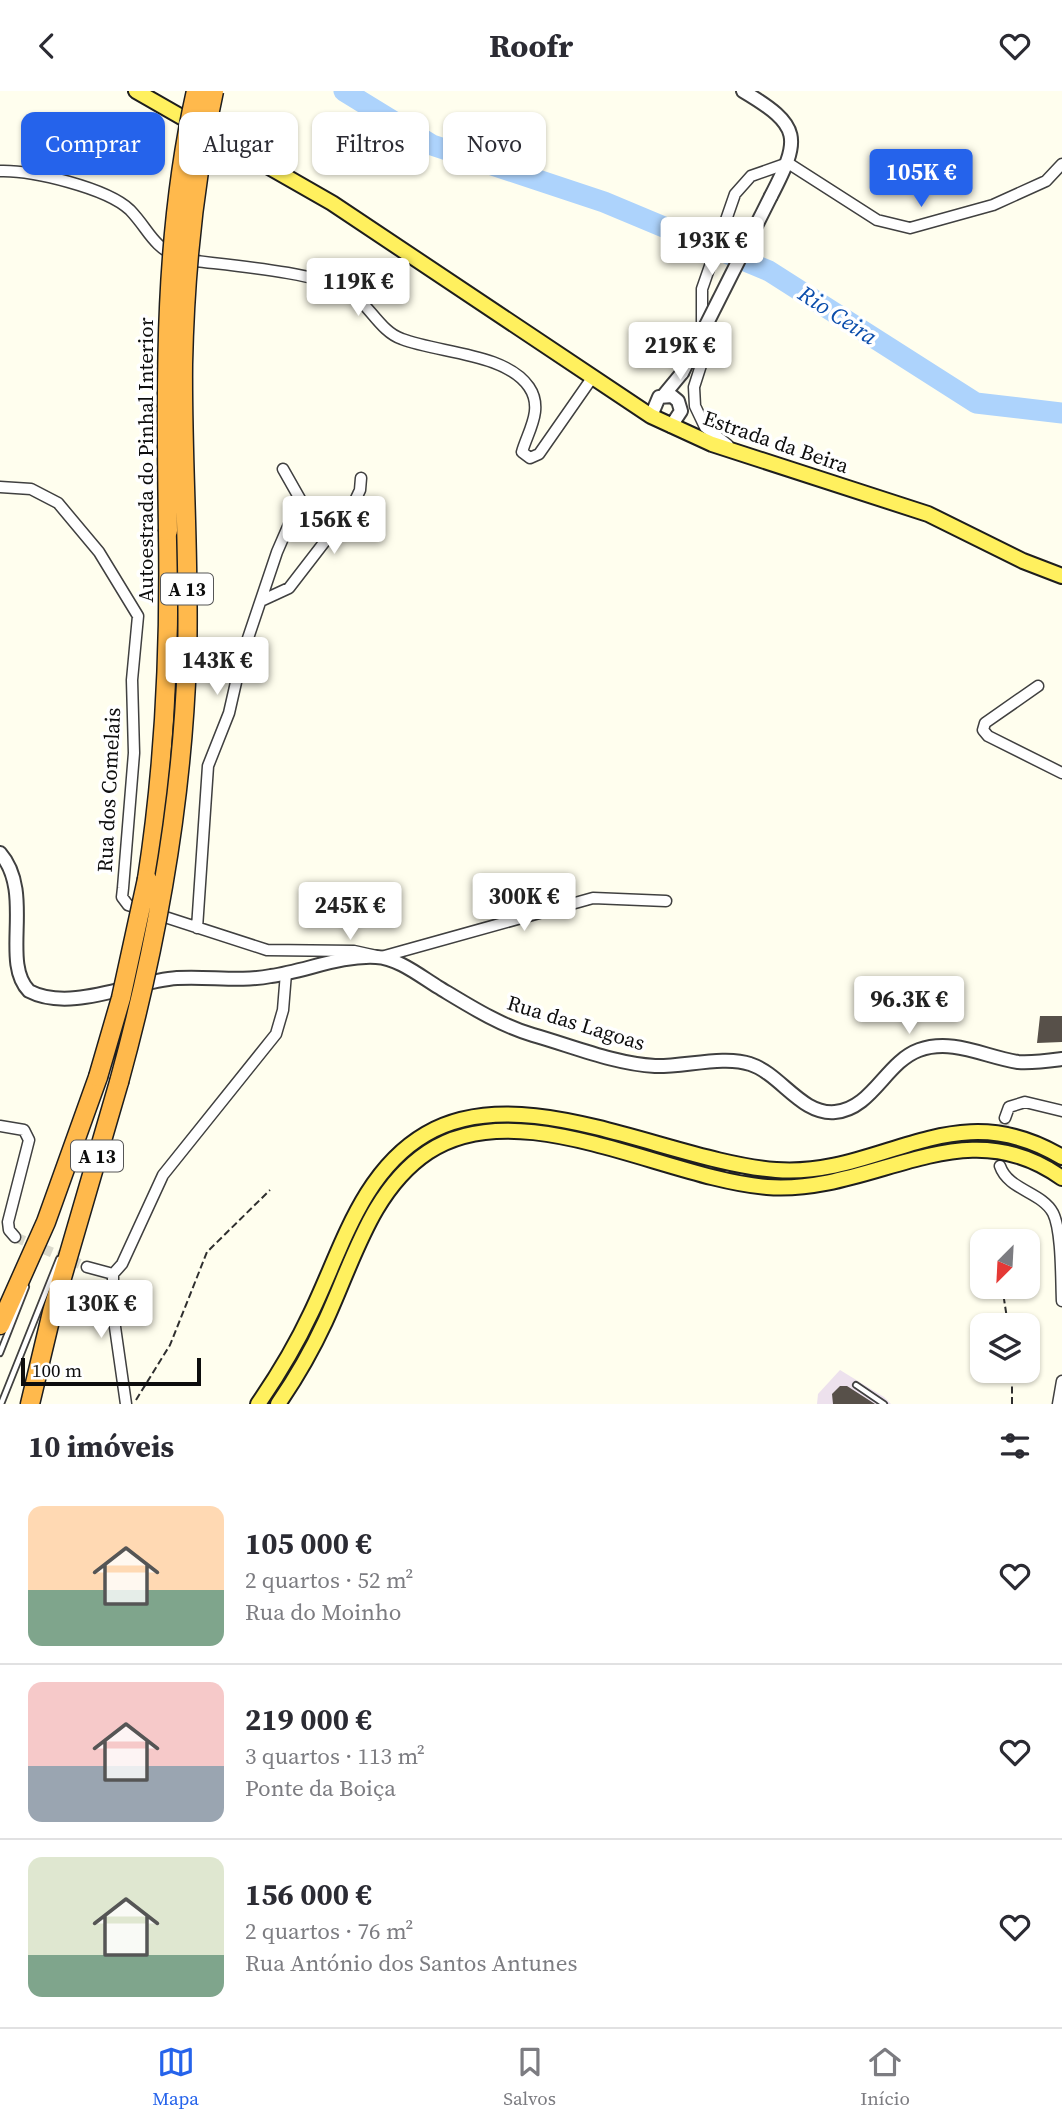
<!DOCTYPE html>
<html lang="pt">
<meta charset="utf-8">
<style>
:root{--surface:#fff;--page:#f7f7f7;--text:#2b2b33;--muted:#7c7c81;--line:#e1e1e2;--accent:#2563eb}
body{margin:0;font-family:"Source Serif 4",serif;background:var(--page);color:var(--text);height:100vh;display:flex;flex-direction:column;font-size:26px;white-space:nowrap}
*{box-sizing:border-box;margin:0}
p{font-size:23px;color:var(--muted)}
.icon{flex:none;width:38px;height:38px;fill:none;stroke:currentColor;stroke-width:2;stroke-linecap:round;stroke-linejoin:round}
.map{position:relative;height:1313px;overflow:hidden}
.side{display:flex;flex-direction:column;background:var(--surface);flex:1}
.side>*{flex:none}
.guide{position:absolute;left:21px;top:21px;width:700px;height:63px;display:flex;gap:14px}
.needle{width:46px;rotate:204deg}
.controls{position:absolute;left:970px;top:1138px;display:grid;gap:14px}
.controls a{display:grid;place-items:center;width:70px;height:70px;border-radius:14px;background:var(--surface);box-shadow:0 2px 5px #0004;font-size:35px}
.scale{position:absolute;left:21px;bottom:18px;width:180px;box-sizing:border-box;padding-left:7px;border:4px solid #0d0d0d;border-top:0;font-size:19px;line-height:24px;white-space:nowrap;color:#0d0d0d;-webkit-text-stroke:5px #fff;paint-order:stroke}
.price{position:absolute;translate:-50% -60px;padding:0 16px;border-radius:7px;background:#fff;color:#222;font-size:23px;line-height:46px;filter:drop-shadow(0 2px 4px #0008)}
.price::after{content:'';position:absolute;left:50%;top:42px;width:21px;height:16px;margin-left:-10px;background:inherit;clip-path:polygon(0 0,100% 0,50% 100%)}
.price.selected{background:var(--accent);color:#fff}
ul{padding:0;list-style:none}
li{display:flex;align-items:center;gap:21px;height:175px;padding:0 28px}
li+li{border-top:2px solid var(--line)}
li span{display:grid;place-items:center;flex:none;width:196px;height:140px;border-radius:14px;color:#555}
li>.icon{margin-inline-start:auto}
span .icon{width:84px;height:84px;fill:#fffc;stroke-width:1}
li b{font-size:30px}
h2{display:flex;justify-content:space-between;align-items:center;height:84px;padding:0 28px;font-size:30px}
.tag{padding:0 24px;border-radius:14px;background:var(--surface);box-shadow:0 2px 5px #0004;font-size:24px;line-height:63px}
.tag.selected{background:var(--accent);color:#fff}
header{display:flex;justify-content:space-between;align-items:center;height:91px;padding:0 28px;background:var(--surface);font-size:32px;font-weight:700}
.menu{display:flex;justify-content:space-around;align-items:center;height:98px;border-top:2px solid var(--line);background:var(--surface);font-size:19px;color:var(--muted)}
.menu a{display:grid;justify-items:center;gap:4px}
.menu .selected{color:var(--accent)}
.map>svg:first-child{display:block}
.industrial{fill:#ede1ed}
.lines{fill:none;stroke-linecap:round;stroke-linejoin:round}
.river{stroke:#add3fc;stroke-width:21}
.building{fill:#575049}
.minor-tunnel{stroke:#dbdacc;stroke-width:10;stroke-dasharray:10 5;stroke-linecap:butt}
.service-casing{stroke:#404040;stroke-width:8}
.minor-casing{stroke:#404040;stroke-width:13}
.tertiary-casing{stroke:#404040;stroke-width:16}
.primary-casing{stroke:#1e1e1e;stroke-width:18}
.motorway-casing{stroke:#1e1e1e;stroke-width:21}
.path{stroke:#2f2f2f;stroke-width:2;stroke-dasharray:7 3.5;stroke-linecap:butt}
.service{stroke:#fff;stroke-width:4.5}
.minor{stroke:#fff;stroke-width:10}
.tertiary{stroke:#fff;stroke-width:12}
.primary{stroke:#fff05e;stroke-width:14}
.motorway{stroke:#ffb94c;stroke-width:18}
.tertiary-bridge-casing{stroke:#404040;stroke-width:16;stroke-linecap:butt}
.motorway-bridge-casing{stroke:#1e1e1e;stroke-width:21;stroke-linecap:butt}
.tertiary-bridge{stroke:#fff;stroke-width:12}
.motorway-bridge{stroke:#ffb94c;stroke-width:18}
.labels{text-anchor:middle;stroke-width:7;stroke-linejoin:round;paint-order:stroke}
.shield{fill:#fff;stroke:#565656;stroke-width:2}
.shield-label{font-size:19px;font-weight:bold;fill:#0d0d0d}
.street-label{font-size:21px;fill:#0d0d0d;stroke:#fff}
.water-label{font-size:23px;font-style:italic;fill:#0b4dab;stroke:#fff}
</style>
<header><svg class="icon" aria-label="back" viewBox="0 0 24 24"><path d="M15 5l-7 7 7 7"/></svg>Roofr<svg class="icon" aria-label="heart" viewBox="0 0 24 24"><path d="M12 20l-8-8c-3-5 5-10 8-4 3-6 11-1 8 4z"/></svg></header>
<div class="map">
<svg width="1062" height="1313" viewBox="0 0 1062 1313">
<rect width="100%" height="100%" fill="#fffeee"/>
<path class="industrial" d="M840,1279L884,1306L891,1313H817L818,1303Z"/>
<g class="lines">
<path class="river" d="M344,0L432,54L604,111L769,180L976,312L1062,322"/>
</g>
<path class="building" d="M1040,925H1062V951L1037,952Z
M840,1295H847L875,1313H833L832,1303Z"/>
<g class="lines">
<path class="minor-tunnel" d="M1001,1068L1005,1027
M15,1146L87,1176"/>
<g class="service-casing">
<path id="service" d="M0,1262L26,1196
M856,1294L884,1313
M1,1313L59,1168"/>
</g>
<g class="minor-casing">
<path id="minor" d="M0,80C32,79 107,97 130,119C150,140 150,153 180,168C222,174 313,180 347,199C368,211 380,241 402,248C438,262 506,262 529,296C544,318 528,340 522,361L530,367L539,363L592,287
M728,354L705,336L695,315L694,296L702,271V198L735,103L751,85L788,72L877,129L910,137L993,114L1046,90L1062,73
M0,396L31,398L58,412L99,461L138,525L132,589L134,662L123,797L122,806L128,814L267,859L354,860L381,866L593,807L666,810
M263,509L289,497L353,414L360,399L361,387
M1038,595L985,632L983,639L988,645L1062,682
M197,837L208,675L229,622L242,565L277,461L300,408L283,378
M1005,1027L1009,1016L1025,1011L1062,1020
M0,1035L24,1039L29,1049L8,1131L9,1139L15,1146
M1000,1075C1008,1099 1042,1101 1053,1122C1062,1140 1061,1188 1062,1210
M87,1176L113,1183L122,1173L163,1084L276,943L283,919L286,882
M113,1183V1222L126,1313
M1058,1313L1062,1290"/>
</g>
<g class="tertiary-casing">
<path id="tertiary" d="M743,0C802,35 801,47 771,105
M663,305L682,282
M651,325L659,306L672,305L678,310L681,320L671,335
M0,762C35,802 0,871 29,900C71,922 133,890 177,887C209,885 240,891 271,885C306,880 341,864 376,866C398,867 420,885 438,896C468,914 499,934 533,944C572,955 615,973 655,975C683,976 725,964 750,973C781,983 801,1024 835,1021C872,1018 886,971 919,959C953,947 985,966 1018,971C1033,972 1047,970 1062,968"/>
</g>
<g class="primary-casing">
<path id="primary" d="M136,0L332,112L651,325L712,353L928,423L1023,470L1062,485
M258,1313C278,1284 296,1254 311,1222C342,1158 361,1081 426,1043C523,986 670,1071 776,1079C881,1087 953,1000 1062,1066
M278,1313C296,1287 312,1259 325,1231C353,1171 371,1099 428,1061C519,1000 666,1088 767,1096C875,1104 962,1015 1062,1087"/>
</g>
<g class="motorway-casing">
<path id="motorway" d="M147,788C165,672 170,558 168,440
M0,1234L46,1131L98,986
M30,1313L52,1221L119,991"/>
</g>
<path class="path" d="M1002,1195L1008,1234
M136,1309L170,1254L207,1161L270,1099
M1012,1313V1279"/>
<use href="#service" class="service"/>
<use href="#minor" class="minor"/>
<use href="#tertiary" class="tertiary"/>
<use href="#primary" class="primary"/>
<use href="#motorway" class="motorway"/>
<g class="tertiary-bridge-casing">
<path id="tertiary-bridge" d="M682,282L771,105"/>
</g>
<g class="motorway-bridge-casing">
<path id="motorway-bridge" d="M168,440C166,293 163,145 196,0
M98,986L121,907L147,788
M119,991C157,853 182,712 187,569C190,470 182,371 183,273C185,181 194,89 214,0"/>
</g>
<use href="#tertiary-bridge" class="tertiary-bridge"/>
<use href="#motorway-bridge" class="motorway-bridge"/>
</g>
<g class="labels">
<g class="shield">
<rect x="161" y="482.5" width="52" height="31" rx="5"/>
<rect x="71" y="1049.5" width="52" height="31" rx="5"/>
</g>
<g class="shield-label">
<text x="187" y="505">A 13</text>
<text x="97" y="1072">A 13</text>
</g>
<g class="street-label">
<text transform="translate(776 351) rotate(19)" y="7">Estrada da Beira</text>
<text transform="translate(146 369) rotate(-90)" y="7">Autoestrada do Pinhal Interior</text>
<text transform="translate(109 699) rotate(-87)" y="7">Rua dos Comelais</text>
<text transform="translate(576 932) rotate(17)" y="7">Rua das Lagoas</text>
</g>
<g class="water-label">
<text transform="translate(838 224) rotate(33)" y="8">Rio Ceira</text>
</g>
</g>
</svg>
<div class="controls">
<a><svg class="needle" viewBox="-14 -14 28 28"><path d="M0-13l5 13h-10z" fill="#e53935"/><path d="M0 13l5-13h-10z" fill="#7c7c81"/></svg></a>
<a><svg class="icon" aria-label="layers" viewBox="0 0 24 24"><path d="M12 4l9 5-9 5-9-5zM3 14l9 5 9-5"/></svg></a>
</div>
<div class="scale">100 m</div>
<b class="price selected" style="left:921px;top:118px">105K €</b>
<b class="price" style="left:712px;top:186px">193K €</b>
<b class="price" style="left:358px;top:227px">119K €</b>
<b class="price" style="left:680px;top:291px">219K €</b>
<b class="price" style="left:334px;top:465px">156K €</b>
<b class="price" style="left:217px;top:606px">143K €</b>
<b class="price" style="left:524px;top:842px">300K €</b>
<b class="price" style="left:350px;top:851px">245K €</b>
<b class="price" style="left:909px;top:945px">96.3K €</b>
<b class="price" style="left:101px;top:1249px">130K €</b>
<div class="guide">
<a class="tag selected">Comprar</a>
<a class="tag">Alugar</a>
<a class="tag">Filtros</a>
<a class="tag">Novo</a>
</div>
</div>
<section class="side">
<h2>10 imóveis<svg class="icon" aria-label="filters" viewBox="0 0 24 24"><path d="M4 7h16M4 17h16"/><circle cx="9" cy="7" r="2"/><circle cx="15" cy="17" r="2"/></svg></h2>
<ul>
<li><span style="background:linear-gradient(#ffd9b3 60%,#7fa58c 0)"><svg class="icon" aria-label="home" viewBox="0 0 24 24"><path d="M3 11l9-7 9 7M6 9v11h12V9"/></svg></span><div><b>105 000 €</b><p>2 quartos · 52 m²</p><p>Rua do Moinho</p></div><svg class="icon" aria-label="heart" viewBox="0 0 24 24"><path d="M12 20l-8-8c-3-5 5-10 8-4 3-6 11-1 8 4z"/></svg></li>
<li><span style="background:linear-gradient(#f6c9c9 60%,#9aa5b1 0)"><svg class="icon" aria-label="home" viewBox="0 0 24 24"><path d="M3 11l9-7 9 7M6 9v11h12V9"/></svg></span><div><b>219 000 €</b><p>3 quartos · 113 m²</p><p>Ponte da Boiça</p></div><svg class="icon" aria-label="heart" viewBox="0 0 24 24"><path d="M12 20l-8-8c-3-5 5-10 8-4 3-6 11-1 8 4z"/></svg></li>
<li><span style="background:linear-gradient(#dfe7d0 70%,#7fa58c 0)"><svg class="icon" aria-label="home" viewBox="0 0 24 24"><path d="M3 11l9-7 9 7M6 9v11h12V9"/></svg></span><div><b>156 000 €</b><p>2 quartos · 76 m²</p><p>Rua António dos Santos Antunes</p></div><svg class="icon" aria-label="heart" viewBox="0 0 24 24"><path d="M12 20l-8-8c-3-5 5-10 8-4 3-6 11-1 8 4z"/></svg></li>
</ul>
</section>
<nav class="menu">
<a class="selected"><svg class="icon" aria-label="map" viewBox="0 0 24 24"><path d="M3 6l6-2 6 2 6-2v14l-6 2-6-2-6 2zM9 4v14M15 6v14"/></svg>Mapa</a>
<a><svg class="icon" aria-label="saved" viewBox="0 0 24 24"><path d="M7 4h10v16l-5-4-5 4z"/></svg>Salvos</a>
<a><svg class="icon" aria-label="home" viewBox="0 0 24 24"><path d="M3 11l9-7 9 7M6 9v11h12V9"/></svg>Início</a>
</nav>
